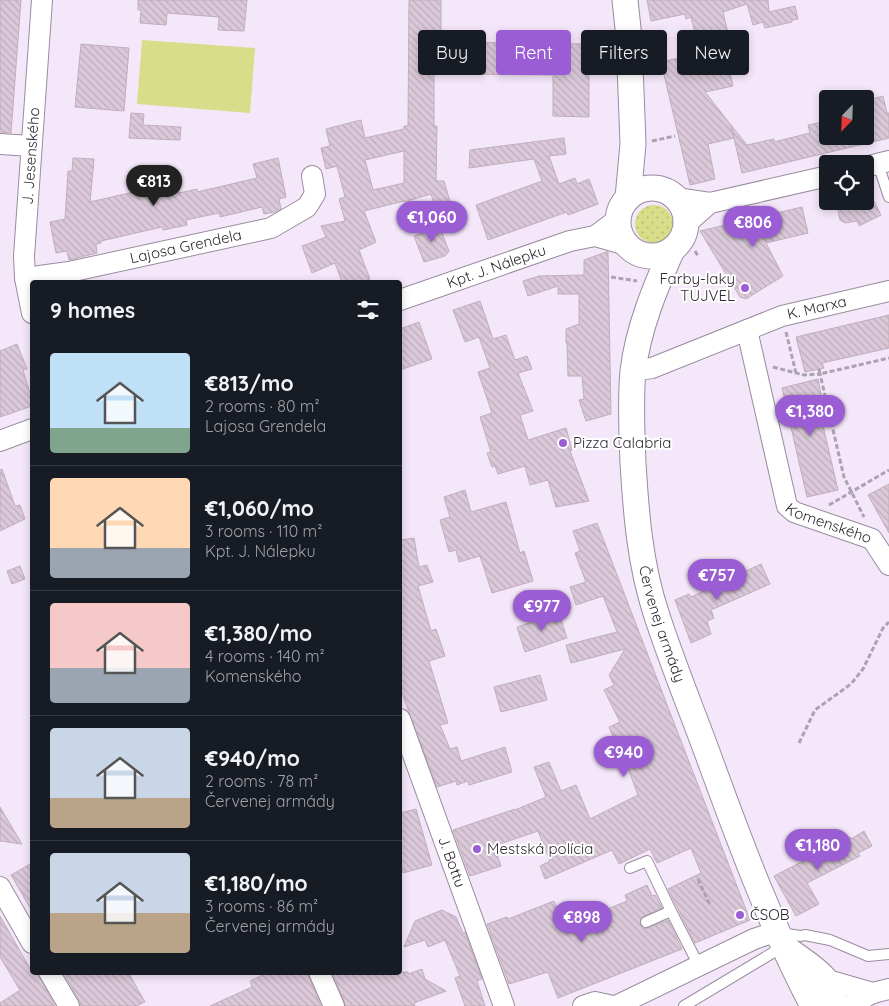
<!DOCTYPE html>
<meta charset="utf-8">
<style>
:root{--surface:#171b24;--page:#20242c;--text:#f1f3f6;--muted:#9ea1a6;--line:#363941;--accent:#9a5dd4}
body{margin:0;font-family:Quicksand,sans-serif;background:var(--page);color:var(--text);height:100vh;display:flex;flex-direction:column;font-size:19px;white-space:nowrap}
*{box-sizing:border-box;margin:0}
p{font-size:16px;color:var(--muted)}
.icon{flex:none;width:28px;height:28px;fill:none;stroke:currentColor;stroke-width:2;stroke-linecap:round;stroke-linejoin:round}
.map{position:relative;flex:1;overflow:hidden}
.panel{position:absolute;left:30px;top:280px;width:372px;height:695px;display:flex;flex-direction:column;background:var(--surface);border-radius:5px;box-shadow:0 2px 8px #0003}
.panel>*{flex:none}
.guide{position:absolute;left:418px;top:30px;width:396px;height:45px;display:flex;gap:10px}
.needle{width:32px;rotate:203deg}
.controls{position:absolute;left:819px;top:90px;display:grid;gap:10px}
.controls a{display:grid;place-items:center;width:55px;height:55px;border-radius:5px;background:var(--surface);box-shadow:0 2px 8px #0003;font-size:25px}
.price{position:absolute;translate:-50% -42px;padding:0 11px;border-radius:18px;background:var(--accent);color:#fff;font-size:16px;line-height:32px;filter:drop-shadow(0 1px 2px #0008)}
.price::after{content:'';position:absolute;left:50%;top:30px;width:15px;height:11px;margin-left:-8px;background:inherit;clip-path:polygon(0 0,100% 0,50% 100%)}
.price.current{background:#222;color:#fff}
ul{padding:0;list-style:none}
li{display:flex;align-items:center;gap:15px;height:125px;padding:0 20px}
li+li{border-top:1px solid var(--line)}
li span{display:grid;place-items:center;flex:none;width:140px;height:100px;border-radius:5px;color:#555}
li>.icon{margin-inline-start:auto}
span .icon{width:60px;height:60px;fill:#fffc;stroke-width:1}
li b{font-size:21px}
h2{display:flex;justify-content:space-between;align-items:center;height:60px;padding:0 20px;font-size:21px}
.chip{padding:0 18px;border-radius:5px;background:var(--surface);box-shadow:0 2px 8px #0003;font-size:18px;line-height:45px}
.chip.current{background:var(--accent);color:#fff}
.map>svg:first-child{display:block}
.grass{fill:url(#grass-dots)}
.pitch{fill:#d8dd89}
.building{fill:url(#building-back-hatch);stroke:#c0aebd;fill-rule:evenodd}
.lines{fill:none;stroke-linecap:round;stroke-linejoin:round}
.service-casing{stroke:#998c9e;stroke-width:12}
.minor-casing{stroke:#998c9e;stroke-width:22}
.tertiary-casing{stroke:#998c9e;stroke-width:27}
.path{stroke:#aca2b1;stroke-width:3;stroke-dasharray:5 2.5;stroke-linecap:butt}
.service{stroke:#fff;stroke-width:10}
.minor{stroke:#fff;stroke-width:20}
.tertiary{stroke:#fff;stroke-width:25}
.poi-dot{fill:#9a5dd4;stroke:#fff;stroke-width:2}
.labels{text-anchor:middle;stroke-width:4;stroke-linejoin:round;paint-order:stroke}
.street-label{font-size:15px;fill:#2f2a31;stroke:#fff}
.poi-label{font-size:15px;fill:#2f2a31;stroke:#fff;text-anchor:start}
</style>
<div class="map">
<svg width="889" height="1006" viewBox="0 0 889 1006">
<defs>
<pattern id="grass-dots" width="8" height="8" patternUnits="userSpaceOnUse" patternTransform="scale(1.25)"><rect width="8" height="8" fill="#d8dd89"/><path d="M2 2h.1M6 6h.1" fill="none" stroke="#babe77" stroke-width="1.8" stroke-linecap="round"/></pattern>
<pattern id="building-back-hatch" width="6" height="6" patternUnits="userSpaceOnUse" patternTransform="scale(1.25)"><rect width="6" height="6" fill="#dbc9d9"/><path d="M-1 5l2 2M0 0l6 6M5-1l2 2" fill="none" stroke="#bcadbb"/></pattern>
</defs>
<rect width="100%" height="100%" fill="#f4e7fa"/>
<path class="grass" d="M635 224a19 19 0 1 1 38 0a19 19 0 1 1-38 0Z"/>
<path class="pitch" d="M142,40L255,48L250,113L137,104Z"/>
<path class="building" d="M0,0H21L11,133L0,132Z
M138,0H247L244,31L218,30L219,17L167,13L166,25L140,23L141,10H138Z
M409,0H441V42L585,44V52H589V117L553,116V75L463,74V58H434V126H437L436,181H444L452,208L437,212L431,194L404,202V201L364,211L376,242L359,250L370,279L360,282H342L335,263L312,273L302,246L326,237L321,226L345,221L339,199L345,197L337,166L326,169L321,148L330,146L326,129L361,120L365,138L404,129V126H408ZM404,151V183L373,190L365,160Z
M647,0H768L769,12L795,6L798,19L792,20V22L765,28L763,22L753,25L747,4L723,12L735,63L728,65L733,86L705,92L731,125L734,138L708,144L715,179L690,185L661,62L700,53L691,17L686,19L685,14L651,21Z
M81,44L129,48L124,111L75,107Z
M883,96L887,113H889V138L742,173L731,125L747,145L774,139V142L810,133L808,125L828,121V136H865V101Z
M131,113L144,114L143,125L181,127L180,140L129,138Z
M564,138L566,154L549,156L559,184L575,178L577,184L589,179L598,204L568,215L567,212L488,240L476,205L542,181L534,159L469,168L470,150Z
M73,158L94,159L90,202L138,191V194L178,186L179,193L197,189V192L257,178L253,164L278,158L286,197L279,199L281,209L275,212L264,214L262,207L220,217L219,213L186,220L187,225L163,230L162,227L101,241V243L96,244L97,253L69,260L67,251L56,253L50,222L65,219L68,171H72Z
M836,201H874L881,215L859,226L857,221L845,223L840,220Z
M802,207L808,233L766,243L783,276L746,299L740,297L700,231Z
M438,223L449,251L445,256L424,262L414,236L423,233L421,229Z
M606,252H608L611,414L586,421L579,400L584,399L582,376H568L567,343H566V329L579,324V294H558V286L528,296L523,281L539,276L584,275V260Z
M480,301L493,339L506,335L515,360L527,356L532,369L518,373L533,411L520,415L528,440L566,428L572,450L570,451L589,501L556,507L548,480L530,485L525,466L498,474L495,466L492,467L487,453L491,452L480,417L492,413L478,372L490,368L479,337L465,342L453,310Z
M889,315V348L822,363L824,368L805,372L796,337Z
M419,322L432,359L400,370V329Z
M17,344L27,369L23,370L32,400V406L0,417V351Z
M818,379L822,399L817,400L838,490L807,497L782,388Z
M2,469L15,506L20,505L25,519L0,531V470Z
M889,484V533L868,495Z
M465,490L471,512L506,502L520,553L524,551L533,581L492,593L480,556L459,562L456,550L449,552L440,520L450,517L444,497Z
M597,523L750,920L695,943L668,889L701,873L691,848L657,863L650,849L619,864L612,850L545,879L540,866L550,861L538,831L494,846L501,866L470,876L453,830L515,809V810L546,797L534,767L549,762L561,791L576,785L590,819L638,795L626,763L624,764L609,727L620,722L604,690L614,685L609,675L625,649L571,663L566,645L617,632L603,596L576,605L570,587L586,582L575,553L580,551L573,531Z
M414,538L419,567L427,565L433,582L418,586L431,631L436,629L445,656L429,661L448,723L440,725L450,749L457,747L461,761L505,747L512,772L469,785L468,781L457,785L456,781L437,787L400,688V540Z
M761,564L770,584L711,610L714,618L707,621L711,634L691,643L675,600L689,594L691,597Z
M20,566L25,579L12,584L7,571Z
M559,613L567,638L525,652L517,627Z
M540,675L547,700L501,712L494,687Z
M0,807L22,844L0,841Z
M416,809L432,865L403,873L400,863V813Z
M864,831L872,846L858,853L860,856L807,883L819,904L796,916L774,876L850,837L851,839Z
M32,863V911L11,875Z
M647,885L652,896L655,895L662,908L641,918L640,925L645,929L648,928L668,920L682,949L558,998L548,972L509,984L487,924L507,917L508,919L554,901L562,921L573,916L576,922L627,901L625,895Z
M442,910L456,917L463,933L465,932L482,979L477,981L485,1006H465L455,978L460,976L445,940L428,947L425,940L404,947L415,921Z
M0,916L32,972H37L55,1006H0V1003L20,990L0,957Z
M422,969L425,979L446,991L414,1003L415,1006H346L332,972H408V974Z
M63,972H128L145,1002L136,1006H81L79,1000Z
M269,972H307L321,1006H210L252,987L250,981Z"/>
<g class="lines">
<g class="service-casing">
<path id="service" d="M878,164L889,197
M630,868L647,861L671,911L699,966
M646,922L671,911
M779,933L801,936L805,935L830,940L868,956L889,954
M684,1006L784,946"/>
</g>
<g class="minor-casing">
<g id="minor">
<path d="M0,144L31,146"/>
<path d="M865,167L889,161"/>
<path d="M676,198L710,203L828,176"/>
<path d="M686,224L710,203"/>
<path d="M595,236L626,245"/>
<path id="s1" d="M25,278L69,272L271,228L307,207L315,194L312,176"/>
<path id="s2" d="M400,300L570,241L595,236L618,219"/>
<path id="s3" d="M32,313L25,278L24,256L42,0"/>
<path id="s4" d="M747,330L787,506L794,512L872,539L889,565"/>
<path id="s5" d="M633,371L652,368L782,316L889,291"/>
<path d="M0,441L32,429"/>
<path id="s6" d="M400,719L504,1006"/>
<path d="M0,887L32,943"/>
<path d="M49,972L69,1006"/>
<path d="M319,972L334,1006"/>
<path d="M828,980L873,993"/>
<path d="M583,1006L595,1002L613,1006"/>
<path d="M616,1006L754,939L769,934L777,933"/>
<path d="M848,1006L873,993L889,989"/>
</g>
</g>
<g class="tertiary-casing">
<g id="tertiary">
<path d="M625,0L629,38L633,144L628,198"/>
<circle cx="652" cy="222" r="34"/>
<path id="s7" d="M672,250C655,288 638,329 633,371C630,401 632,433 633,463C636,513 640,564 656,613C672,663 693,713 711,763C741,845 772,928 813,1006"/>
<path d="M787,949C805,963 839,980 833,1006"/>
</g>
</g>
<path class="path" d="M652,141L675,136
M695,251L698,256
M611,277L637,281
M786,332L796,373
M773,367L804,375L820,374L844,477L864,517
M819,369L820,374L889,358
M829,505L889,470
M799,743L815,710L851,684L863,669L883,628L889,622
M698,879L710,905"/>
<use href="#service" class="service"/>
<use href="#minor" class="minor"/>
<use href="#tertiary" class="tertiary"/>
</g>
<g class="poi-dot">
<circle cx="745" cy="288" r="5"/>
<circle cx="563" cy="443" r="5"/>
<circle cx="477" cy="849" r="5"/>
<circle cx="740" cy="915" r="5"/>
</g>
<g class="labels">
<g class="street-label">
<text dy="5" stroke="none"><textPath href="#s3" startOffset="158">J. Jesenského</textPath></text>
<text dy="5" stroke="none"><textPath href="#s1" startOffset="164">Lajosa Grendela</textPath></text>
<text dy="5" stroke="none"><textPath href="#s2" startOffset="102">Kpt. J. Nálepku</textPath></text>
<text dy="5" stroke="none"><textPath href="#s5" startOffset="195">K. Marxa</textPath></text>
<text dy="5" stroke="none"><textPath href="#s4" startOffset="226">Komenského</textPath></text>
<text dy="5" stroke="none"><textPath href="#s7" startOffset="384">Červenej armády</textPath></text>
<text dy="5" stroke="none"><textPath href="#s6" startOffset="152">J. Bottu</textPath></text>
</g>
<g class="poi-label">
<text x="735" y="284" text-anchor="end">Farby-laky<tspan x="735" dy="17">TUJVEL</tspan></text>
<text x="573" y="448">Pizza Calabria</text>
<text x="487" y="854">Mestská polícia</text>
<text x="750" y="920">ČSOB</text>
</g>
</g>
</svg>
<div class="controls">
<a><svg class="needle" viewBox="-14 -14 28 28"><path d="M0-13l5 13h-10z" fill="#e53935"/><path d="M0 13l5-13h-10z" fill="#9ea1a6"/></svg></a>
<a><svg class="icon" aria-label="locate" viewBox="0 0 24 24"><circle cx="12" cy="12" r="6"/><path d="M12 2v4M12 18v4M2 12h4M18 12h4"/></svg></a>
</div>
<b class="price current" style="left:154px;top:207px">€813</b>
<b class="price" style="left:432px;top:243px">€1,060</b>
<b class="price" style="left:753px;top:248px">€806</b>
<b class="price" style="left:810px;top:437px">€1,380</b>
<b class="price" style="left:717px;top:601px">€757</b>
<b class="price" style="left:542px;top:632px">€977</b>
<b class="price" style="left:624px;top:778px">€940</b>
<b class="price" style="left:818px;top:871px">€1,180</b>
<b class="price" style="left:582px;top:943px">€898</b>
<div class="guide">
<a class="chip">Buy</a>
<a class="chip current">Rent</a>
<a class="chip">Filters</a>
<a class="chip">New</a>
</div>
<section class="panel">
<h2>9 homes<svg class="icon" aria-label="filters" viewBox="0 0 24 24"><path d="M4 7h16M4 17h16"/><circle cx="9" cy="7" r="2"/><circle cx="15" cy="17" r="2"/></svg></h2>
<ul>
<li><span style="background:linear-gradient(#bfe0f5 75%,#7fa58c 0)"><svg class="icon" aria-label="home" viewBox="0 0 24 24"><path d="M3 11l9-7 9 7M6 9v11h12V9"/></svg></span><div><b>€813/mo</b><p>2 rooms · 80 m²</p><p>Lajosa Grendela</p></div></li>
<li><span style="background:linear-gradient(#ffd9b3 70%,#9aa5b1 0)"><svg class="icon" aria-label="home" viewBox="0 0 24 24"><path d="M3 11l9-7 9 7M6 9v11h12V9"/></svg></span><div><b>€1,060/mo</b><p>3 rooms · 110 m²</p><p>Kpt. J. Nálepku</p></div></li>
<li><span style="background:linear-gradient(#f6c9c9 65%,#9aa5b1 0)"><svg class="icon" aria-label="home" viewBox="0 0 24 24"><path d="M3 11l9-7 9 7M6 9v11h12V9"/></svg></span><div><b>€1,380/mo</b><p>4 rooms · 140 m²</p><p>Komenského</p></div></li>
<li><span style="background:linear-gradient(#c9d6e8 70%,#b9a48a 0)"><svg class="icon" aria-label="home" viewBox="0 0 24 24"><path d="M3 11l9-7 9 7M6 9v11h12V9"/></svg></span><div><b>€940/mo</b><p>2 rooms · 78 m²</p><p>Červenej armády</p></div></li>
<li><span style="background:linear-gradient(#c9d6e8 60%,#b9a48a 0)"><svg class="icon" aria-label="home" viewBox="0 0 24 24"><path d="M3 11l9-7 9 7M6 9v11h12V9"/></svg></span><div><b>€1,180/mo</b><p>3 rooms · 86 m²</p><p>Červenej armády</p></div></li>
</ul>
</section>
</div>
